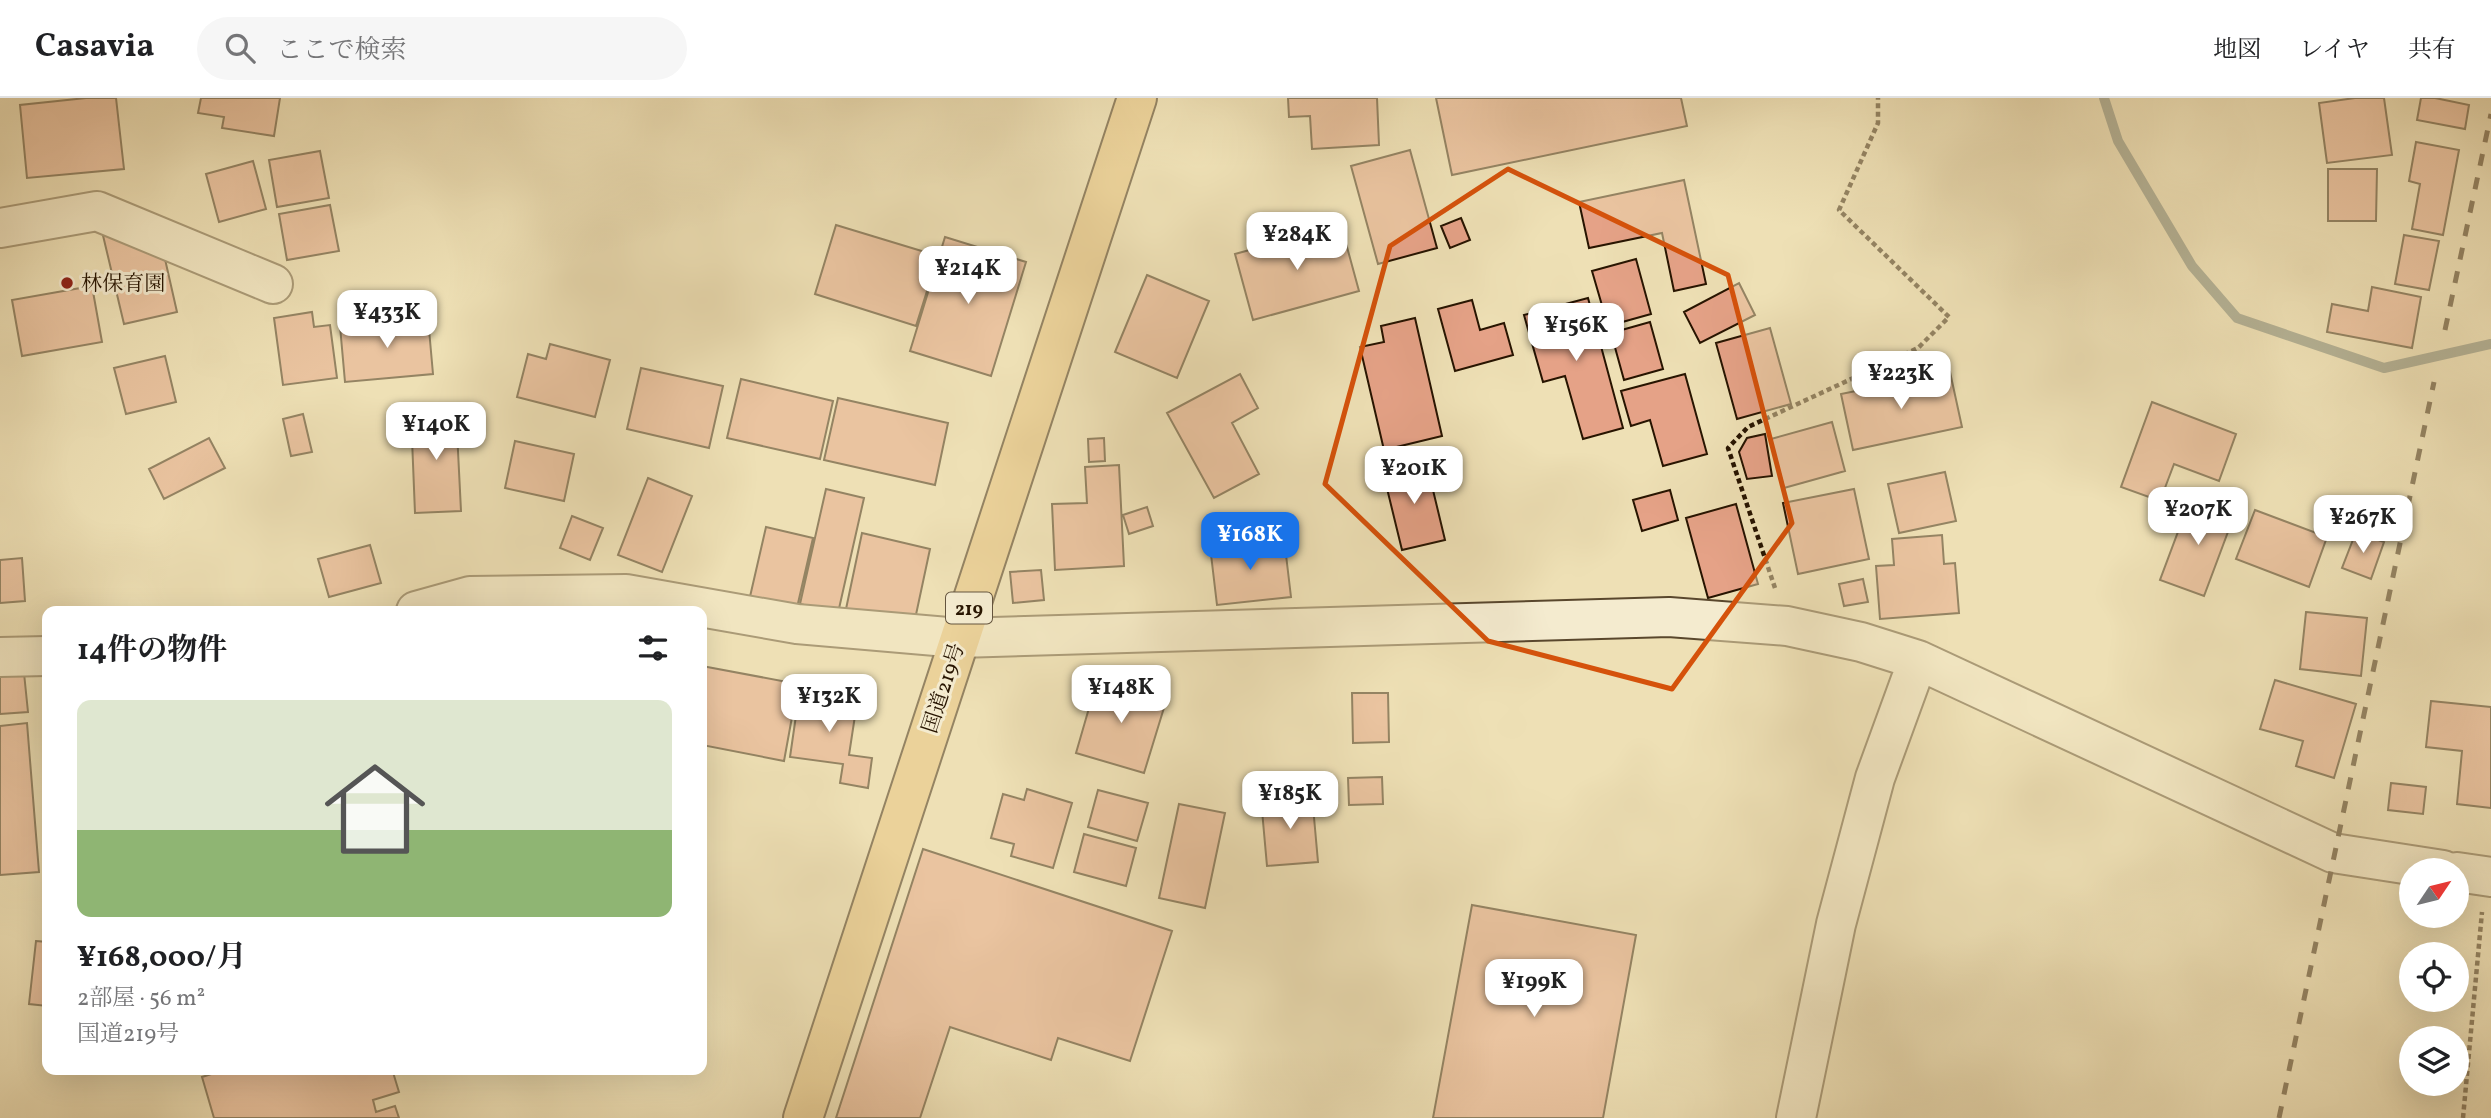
<!DOCTYPE html>
<html lang="ja">
<meta charset="utf-8">
<style>
:root{--surface:#fff;--page:#f6f6f6;--text:#202124;--muted:#757577;--line:#e0e0e0;--accent:#1a73e8}
body{margin:0;font-family:Vollkorn,"Noto Serif JP",serif;background:var(--page);color:var(--text);height:100vh;display:flex;flex-direction:column;font-size:26px;white-space:nowrap}
*{box-sizing:border-box;margin:0}
p{font-size:23px;color:var(--muted)}
.icon{flex:none;width:38px;height:38px;fill:none;stroke:currentColor;stroke-width:2;stroke-linecap:round;stroke-linejoin:round}
.map{position:relative;flex:1;overflow:hidden}
.side{position:absolute;left:42px;top:508px;width:665px;height:469px;display:flex;flex-direction:column;background:var(--surface);border-radius:14px;box-shadow:0 7px 28px #0002}
.side>*{flex:none}
.needle{width:46px;rotate:55deg}
.fabs{position:absolute;left:2399px;top:760px;display:grid;gap:14px}
.fabs a{display:grid;place-items:center;width:70px;height:70px;border-radius:50%;background:var(--surface);box-shadow:0 7px 28px #0002;font-size:35px}
.price{position:absolute;translate:-50% -60px;padding:0 16px;border-radius:14px;background:#fff;color:#222;font-size:23px;line-height:46px;filter:drop-shadow(0 2px 4px #0008)}
.price::after{content:'';position:absolute;left:50%;top:42px;width:21px;height:16px;margin-left:-10px;background:inherit;clip-path:polygon(0 0,100% 0,50% 100%)}
.price.on{background:var(--accent);color:#fff}
ul{padding:0;list-style:none}
li{display:grid;align-content:center;gap:14px;height:371px;padding:0 35px}
li span{display:grid;place-items:center;height:217px;border-radius:14px;color:#555}
li>.icon{margin-inline-start:auto}
span .icon{width:126px;height:126px;fill:#fffc;stroke-width:1}
li b{font-size:30px}
h2{display:flex;justify-content:space-between;align-items:center;height:84px;padding:0 35px;font-size:30px}
header{display:flex;align-items:center;gap:42px;box-sizing:border-box;height:98px;padding:0 35px;background:var(--surface);border-bottom:2px solid var(--line)}
header strong{font-size:33px}
nav{display:flex;gap:38px;margin-inline-start:auto;font-size:24px}
.search{width:490px;height:63px;background:var(--page);display:flex;align-items:center;gap:18px;box-sizing:border-box;padding:0 24px;border-radius:38px;color:var(--muted);font-size:26px}
.map>svg:first-child{display:block}
.lines{fill:none;stroke-linecap:round;stroke-linejoin:round}
.stream{stroke:#6e786e;stroke-width:10}
.building{fill:#e5a287;stroke:#271400;stroke-width:2}
.minor-casing{stroke:#59472d;stroke-width:42}
.highway-casing{stroke:#271400;stroke-width:42}
.path{stroke:#271400;stroke-width:4.5;stroke-dasharray:5 3.5;stroke-linecap:butt}
.minor{stroke:#f4ebcf;stroke-width:38}
.highway{stroke:#e7c07a;stroke-width:38}
.rail{stroke:#271400;stroke-width:5;stroke-dasharray:12 12;stroke-linecap:butt}
.marked{fill:none;stroke:#d5520b;stroke-width:5;stroke-linejoin:round}
.poi-dot{fill:#8f2418;stroke:#f4ebcf;stroke-width:2.5}
.labels{text-anchor:middle;stroke-width:6;stroke-linejoin:round;paint-order:stroke}
.shield{fill:#f4ebcf;stroke:#64543e;stroke-width:2}
.shield-label{font-size:19px;font-weight:bold;fill:#271400}
.poi-label{font-size:21px;fill:#271400;stroke:#f4ebcf;text-anchor:start}
.street-label{font-size:21px;fill:#271400;stroke:#f4ebcf}
</style>
<header>
<strong>Casavia</strong>
<div class="search"><svg class="icon" aria-label="search" viewBox="0 0 24 24"><circle cx="10" cy="10" r="6"/><path d="M15 15l6 6"/></svg>ここで検索</div>
<nav><a>地図</a><a>レイヤ</a><a>共有</a></nav>
</header>
<div class="map">
<svg width="2491" height="1020" viewBox="0 0 2491 1020">
<rect width="100%" height="100%" fill="#eee0b5"/>
<filter id="stains"><feTurbulence type="fractalNoise" baseFrequency=".00286" numOctaves="4"/><feColorMatrix values="0 0 0 0 .2 0 0 0 0 .09 0 0 0 0 .02 0 0 0 .5 -.17"/></filter>
<radialGradient id="worn" r=".72"><stop offset=".6" stop-color="#630" stop-opacity="0"/><stop offset="1" stop-color="#630" stop-opacity=".3"/></radialGradient>
<g class="lines">
<path class="stream" d="M2104,0L2118,43L2192,168L2237,220L2384,270L2491,246"/>
</g>
<path class="building" d="M86,0H116L124,71L27,80L20,7Z
M201,0H280L274,38L222,30L224,19L198,15Z
M1288,0H1377L1379,47L1312,51L1310,18L1289,19Z
M1436,0H1681L1687,28L1452,77Z
M2355,0H2384L2392,57L2327,65L2319,5Z
M2421,0H2435L2469,7L2465,31L2417,22Z
M2416,44L2459,52L2443,137L2412,131L2420,86L2409,83Z
M1410,52L1437,150L1378,166L1351,68Z
M320,53L329,100L277,109L269,62Z
M253,63L266,111L219,124L206,76Z
M2328,71H2377L2376,123H2328Z
M1684,82L1706,186L1674,193L1662,135L1589,150L1579,104Z
M330,107L339,153L287,162L279,116Z
M155,117L177,214L124,226L101,129Z
M1461,120L1470,142L1450,150L1441,128Z
M836,127L938,158L916,228L815,196Z
M1341,127L1359,193L1253,222L1235,156Z
M2404,137L2439,143L2429,192L2395,186Z
M945,139L1026,164L991,278L910,253Z
M1636,161L1651,216L1608,228L1592,173Z
M1147,177L1209,203L1177,280L1115,254Z
M1739,185L1755,217L1700,245L1684,214Z
M92,188L102,244L22,258L12,202Z
M2372,189L2421,199L2412,250L2327,234L2332,206L2368,213Z
M1588,200L1623,330L1583,341L1565,278L1543,284L1524,217Z
M1472,202L1480,232L1504,225L1513,257L1455,273L1438,211Z
M312,214L314,229L330,227L337,280L283,287L274,220Z
M428,220L433,276L345,284L340,228Z
M1415,220L1442,338L1384,352L1360,249L1384,244L1381,228Z
M1650,224L1663,271L1624,282L1611,235Z
M1770,230L1791,306L1737,321L1716,245Z
M550,246L610,262L595,319L517,299L528,256L546,261Z
M165,258L176,304L126,316L114,270Z
M641,270L723,288L709,350L627,331Z
M1950,274L1962,329L1853,352L1841,296Z
M1240,276L1258,310L1232,325L1259,376L1214,400L1167,315Z
M1685,276L1707,356L1663,368L1650,322L1631,328L1621,293Z
M741,281L833,303L820,361L727,340Z
M838,300L948,325L935,387L824,362Z
M2152,304L2236,336L2219,383L2174,366L2160,403L2121,389Z
M456,313L461,413L415,415L411,316Z
M303,316L312,354L291,358L283,321Z
M1832,324L1845,373L1784,390L1771,341Z
M1765,336L1772,378L1747,381L1739,354L1747,340Z
M209,340L225,370L164,401L149,371Z
M1104,340L1105,363L1089,364L1088,341Z
M515,343L574,356L564,403L505,390Z
M1426,363L1445,442L1402,452L1383,374Z
M1119,367L1124,468L1055,472L1052,406L1087,405L1085,369Z
M1945,374L1956,423L1899,435L1888,386Z
M648,380L692,398L662,474L618,457Z
M826,391L864,400L838,515L800,506Z
M1854,391L1869,461L1798,476L1783,405Z
M1670,392L1678,422L1642,433L1633,402Z
M2191,399L2235,415L2204,498L2160,482Z
M1736,406L1758,486L1708,500L1686,420Z
M1147,409L1153,428L1129,436L1123,417Z
M2255,412L2327,439L2309,489L2236,461Z
M572,418L603,430L590,462L560,450Z
M766,429L813,440L796,514L749,503Z
M2356,434L2384,444L2371,481L2342,470Z
M862,435L930,451L914,526L846,511Z
M1942,437L1944,466L1955,465L1959,515L1880,521L1876,468L1894,467L1892,441Z
M1284,440L1291,499L1217,507L1210,448Z
M370,447L381,485L329,499L318,461Z
M22,460L25,503L0,505V462Z
M1041,472L1044,502L1013,505L1010,474Z
M1863,481L1868,504L1844,508L1839,486Z
M2306,514L2367,520L2361,578L2300,571Z
M702,568L798,586L784,663L702,647Z
M24,575L28,614L0,616V577Z
M1098,579L1167,600L1144,675L1076,655Z
M2275,582L2356,606L2334,680L2296,668L2303,643L2260,631Z
M800,590L858,598L849,657L872,660L868,690L840,685L843,666L790,659Z
M1352,595H1388L1389,644L1353,645Z
M2431,603L2491,609V710L2457,706L2462,653L2426,649Z
M27,625L39,774L0,777V628Z
M1382,679L1383,706L1349,707L1348,680Z
M2391,685L2426,689L2423,716L2388,712Z
M1027,691L1072,705L1053,770L1011,758L1014,746L991,740L1003,696L1024,702Z
M1098,692L1148,705L1137,743L1088,729Z
M1312,697L1318,764L1267,768L1261,701Z
M1179,706L1225,715L1205,810L1159,800Z
M1084,736L1136,750L1126,788L1074,774Z
M923,751L1172,833L1130,963L1058,940L1051,962L950,929L920,1020H836Z
M1472,807L1636,837L1603,1020H1433Z
M36,843L47,844V908L29,906Z
M227,971H392L399,994L373,1002L376,1014L395,1008L399,1020H214L202,979Z"/>
<g class="lines">
<g class="minor-casing">
<path id="minor" d="M0,130L97,113L273,186
M416,513L470,498L626,496L797,526L959,540L1669,519L1787,528L1861,544L1918,562L2333,755L2443,772
M0,559L47,558
M2457,774L2491,779
M1796,1020L1836,826L1875,680L1918,562"/>
</g>
<g class="highway-casing">
<path id="highway" d="M803,1020L1137,0"/>
</g>
<path class="path" d="M1775,490L1728,350L1748,329L1918,250L1949,219L1839,112L1878,25V0
M2463,1020L2482,814"/>
<use href="#minor" class="minor"/>
<use href="#highway" class="highway"/>
<path class="rail" d="M2445,232L2491,16
M2279,1020L2434,284"/>
</g>
<path d="M0 0H2491V1020H0ZM1508,71L1728,177L1792,425L1672,591L1488,543L1325,386L1390,148Z" fill="#eee0b5" fill-opacity=".55" fill-rule="evenodd"/>
<path class="marked" d="M1508,71L1728,177L1792,425L1672,591L1488,543L1325,386L1390,148Z"/>
<circle class="poi-dot" cx="67" cy="185" r="7"/>
<g class="labels">
<rect class="shield" x="946" y="494.5" width="46" height="31" rx="5"/>
<g class="shield-label">
<text x="969" y="517">219</text>
</g>
<g class="poi-label">
<text x="81" y="192">林保育園</text>
</g>
<g class="street-label">
<text transform="translate(943 590) rotate(-72)" y="7">国道219号</text>
</g>
</g>
<rect width="100%" height="100%" filter="url(#stains)"/>
<rect width="100%" height="100%" fill="url(#worn)"/>
</svg>
<div class="fabs">
<a><svg class="needle" viewBox="-14 -14 28 28"><path d="M0-13l5 13h-10z" fill="#e53935"/><path d="M0 13l5-13h-10z" fill="#757577"/></svg></a>
<a><svg class="icon" aria-label="locate" viewBox="0 0 24 24"><circle cx="12" cy="12" r="6"/><path d="M12 2v4M12 18v4M2 12h4M18 12h4"/></svg></a>
<a><svg class="icon" aria-label="layers" viewBox="0 0 24 24"><path d="M12 4l9 5-9 5-9-5zM3 14l9 5 9-5"/></svg></a>
</div>
<b class="price" style="left:1297px;top:174px">¥284K</b>
<b class="price" style="left:968px;top:208px">¥214K</b>
<b class="price" style="left:387px;top:252px">¥433K</b>
<b class="price" style="left:1576px;top:265px">¥156K</b>
<b class="price" style="left:1901px;top:313px">¥223K</b>
<b class="price" style="left:436px;top:364px">¥140K</b>
<b class="price" style="left:1414px;top:408px">¥201K</b>
<b class="price" style="left:2198px;top:449px">¥207K</b>
<b class="price" style="left:2363px;top:457px">¥267K</b>
<b class="price on" style="left:1250px;top:474px">¥168K</b>
<b class="price" style="left:1121px;top:627px">¥148K</b>
<b class="price" style="left:829px;top:636px">¥132K</b>
<b class="price" style="left:1290px;top:733px">¥185K</b>
<b class="price" style="left:1534px;top:921px">¥199K</b>
<section class="side">
<h2>14件の物件<svg class="icon" aria-label="filters" viewBox="0 0 24 24"><path d="M4 7h16M4 17h16"/><circle cx="9" cy="7" r="2"/><circle cx="15" cy="17" r="2"/></svg></h2>
<ul>
<li><span style="background:linear-gradient(#dfe7d0 60%,#8fb573 0)"><svg class="icon" aria-label="home" viewBox="0 0 24 24"><path d="M3 11l9-7 9 7M6 9v11h12V9"/></svg></span><div><b>¥168,000/月</b><p>2部屋 · 56 m²</p><p>国道219号</p></div></li>
</ul>
</section>
</div>
